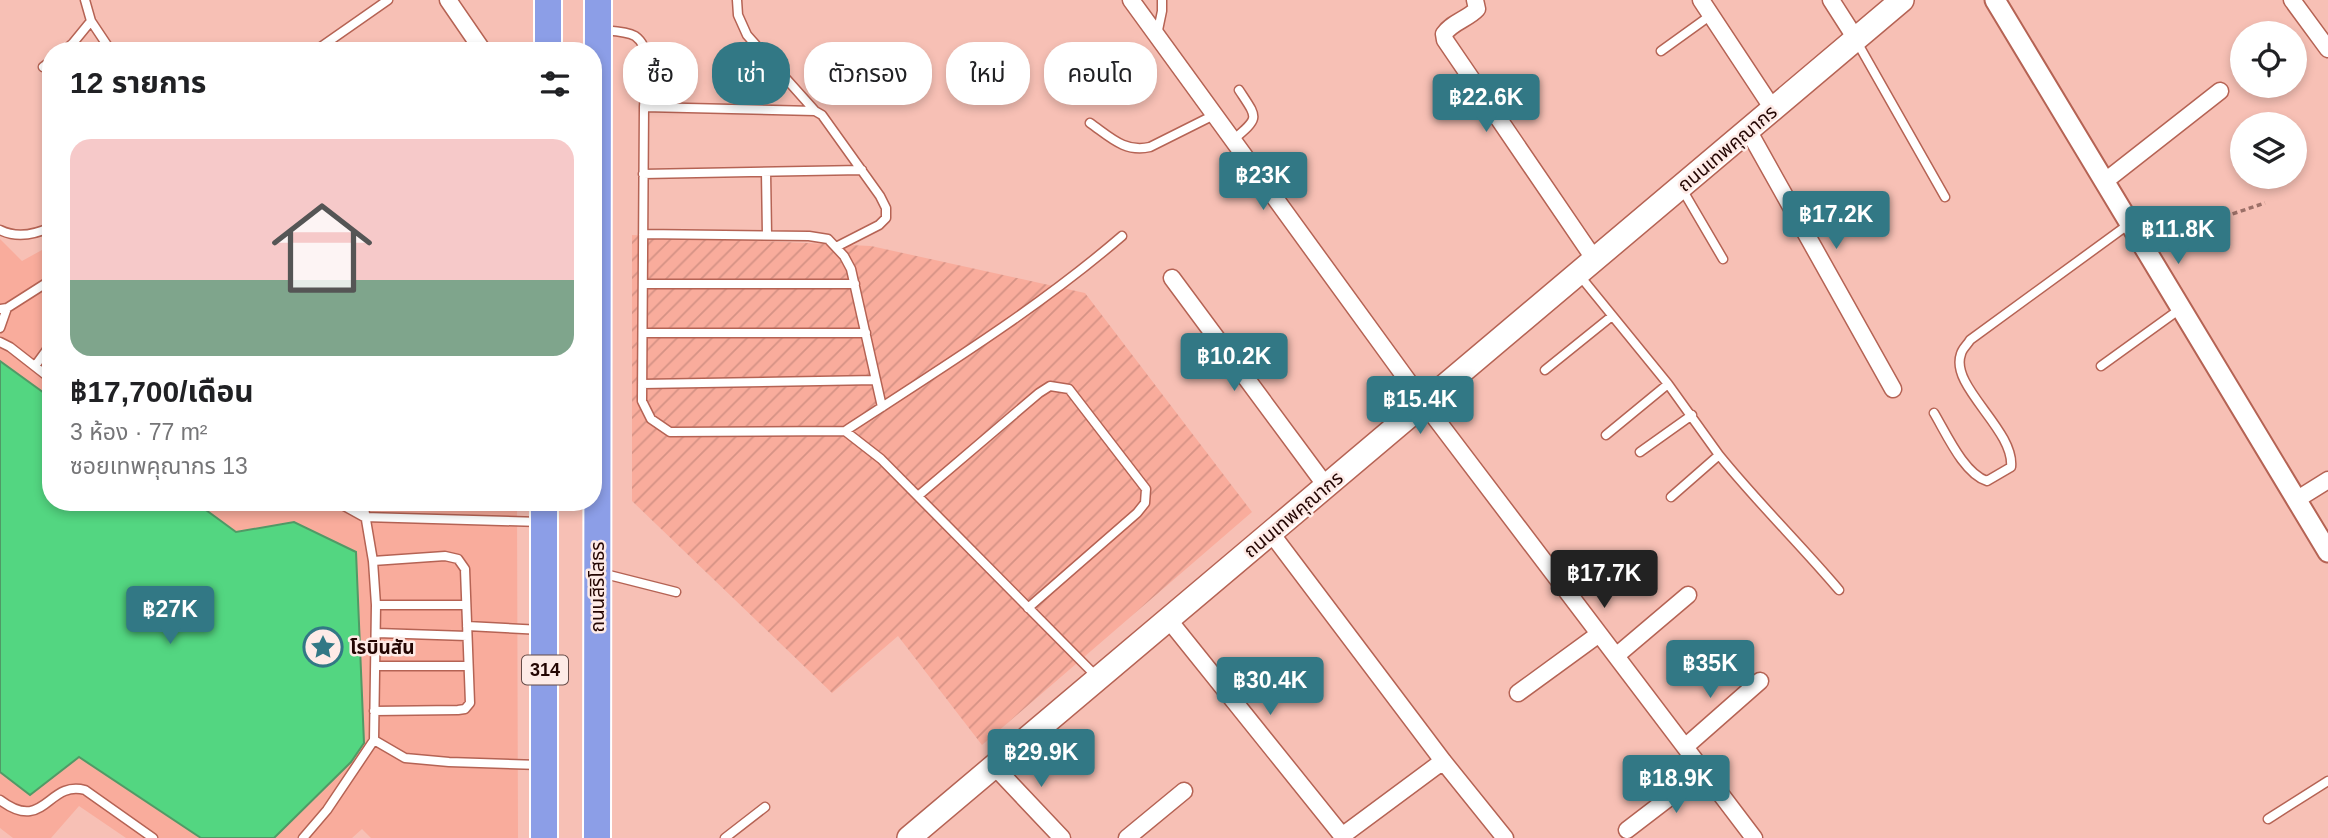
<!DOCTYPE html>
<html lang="th">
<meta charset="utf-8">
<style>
:root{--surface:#fff;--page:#f6f6f6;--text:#202124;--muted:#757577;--line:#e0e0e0;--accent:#327885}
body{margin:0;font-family:Helvetica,"Noto Sans Thai",sans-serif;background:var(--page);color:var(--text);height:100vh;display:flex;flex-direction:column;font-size:26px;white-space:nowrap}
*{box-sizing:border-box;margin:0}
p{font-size:23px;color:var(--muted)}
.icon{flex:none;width:38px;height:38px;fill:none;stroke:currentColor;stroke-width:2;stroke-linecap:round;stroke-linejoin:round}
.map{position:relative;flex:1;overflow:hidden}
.panel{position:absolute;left:42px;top:42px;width:560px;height:469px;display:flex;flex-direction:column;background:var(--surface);border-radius:28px;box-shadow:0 4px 10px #0003}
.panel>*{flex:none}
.banner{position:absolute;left:623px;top:42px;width:665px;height:63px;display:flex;gap:14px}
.fabs{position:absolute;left:2230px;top:21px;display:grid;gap:14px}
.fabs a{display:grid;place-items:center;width:77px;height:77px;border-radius:50%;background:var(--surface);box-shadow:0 4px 10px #0003;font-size:35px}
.price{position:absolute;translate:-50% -60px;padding:0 16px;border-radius:7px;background:var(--accent);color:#fff;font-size:23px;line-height:46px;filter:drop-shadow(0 2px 4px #0008)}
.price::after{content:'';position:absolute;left:50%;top:42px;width:21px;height:16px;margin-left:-10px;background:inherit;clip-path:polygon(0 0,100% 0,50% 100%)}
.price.selected{background:#222;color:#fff}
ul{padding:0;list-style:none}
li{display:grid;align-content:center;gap:14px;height:371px;padding:0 28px}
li+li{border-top:2px solid var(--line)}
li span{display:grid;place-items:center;height:217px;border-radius:21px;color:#555}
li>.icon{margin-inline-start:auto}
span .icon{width:126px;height:126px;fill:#fffc;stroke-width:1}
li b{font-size:30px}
h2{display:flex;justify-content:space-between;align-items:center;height:84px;padding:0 28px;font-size:30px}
.chip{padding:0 24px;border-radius:28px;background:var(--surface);box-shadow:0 4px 10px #0003;font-size:24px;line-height:63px}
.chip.selected{background:var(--accent);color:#fff}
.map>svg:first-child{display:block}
.built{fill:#f9ac9c}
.industrial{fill:url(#industrial-furrows)}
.building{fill:#53d681;stroke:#509a66;stroke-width:2}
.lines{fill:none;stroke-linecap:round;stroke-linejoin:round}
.service-casing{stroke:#b56354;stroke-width:11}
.minor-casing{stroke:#b56354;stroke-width:19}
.tertiary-casing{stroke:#b56354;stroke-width:23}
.secondary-casing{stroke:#b56354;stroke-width:26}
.trunk-casing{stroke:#fff;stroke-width:30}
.path{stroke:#9c7068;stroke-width:3.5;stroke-dasharray:5 3.5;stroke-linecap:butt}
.service{stroke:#fff;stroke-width:8}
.minor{stroke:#fff;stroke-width:16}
.tertiary{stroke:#fff;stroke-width:19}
.secondary{stroke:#fff;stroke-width:23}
.trunk{stroke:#8c9ee7;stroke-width:26}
.labels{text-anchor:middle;stroke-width:5;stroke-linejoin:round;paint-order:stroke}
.shield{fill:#feebe7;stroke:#654a47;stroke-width:2}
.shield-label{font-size:18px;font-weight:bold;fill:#230502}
.street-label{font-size:19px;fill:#230502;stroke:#feebe7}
.poi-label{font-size:19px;font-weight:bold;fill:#230502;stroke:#feebe7;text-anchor:start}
</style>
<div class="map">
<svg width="2328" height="838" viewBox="0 0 2328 838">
<defs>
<pattern id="industrial-furrows" width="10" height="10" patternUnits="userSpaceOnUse" patternTransform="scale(1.75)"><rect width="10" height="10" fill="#f9ac9c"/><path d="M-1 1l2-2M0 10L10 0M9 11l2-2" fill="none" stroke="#d59285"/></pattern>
</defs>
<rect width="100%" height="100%" fill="#f7c0b5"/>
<path class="built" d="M0,239L22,261L51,245V502H517L518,838H371L362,829L352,838H126L79,806L51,838H13L0,828Z"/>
<path class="industrial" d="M632,235L871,246L1085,293L1252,512L982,745L898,636L832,693L632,501Z"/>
<path class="building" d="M0,361L51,398V502H195L236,532L294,522L356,552L364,743L351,762L274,838H201L79,757L30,795L0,772Z"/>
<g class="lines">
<g class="service-casing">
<path id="service" d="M737,0L738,15L747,35L815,111
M91,21L111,51
M601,30C611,31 626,31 635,36C655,50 645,87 644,107L642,401L651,419L670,432L845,431L881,459L1097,677
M1157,35L1162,11V0
M1857,42L1945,197
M64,51L73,43L91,21L85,0
M315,51L388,0
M1661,51L1711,15
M43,67L51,61
M644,107L815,111L822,115L880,196L886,208V218L879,225L836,247
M1090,123C1110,137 1125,153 1150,147L1214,115
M1233,140C1260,117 1258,119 1239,90
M766,172L767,235
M643,174L862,170
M1682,189L1723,259
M0,230C16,238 34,235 51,227
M643,234L809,236L828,239L844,256L851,269L882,407
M1580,276L1668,384L1719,455L1671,497
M643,284H855
M0,309L7,308L51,280
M0,328L7,308
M643,333H866
M0,342L10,347L51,379
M35,366L51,344
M2101,366L2180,309
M1545,370L1612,316
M642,384L876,380
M1934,413C1946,433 1964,474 1987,481L2011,467C2015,430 1949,386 1961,354C1962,349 1968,344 1970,340L2129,224
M845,431C940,369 1036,310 1122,236
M1606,435L1668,384
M1640,452L1692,415
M1719,455C1757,502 1800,544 1839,590
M918,496L1039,393L1050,386L1069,389L1146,489L1145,503L1137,513L1028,608
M337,502L364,517L541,522
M363,502L373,561L376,605L374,740L405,758L449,762L540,765
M513,502L542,504
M373,561L445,556L458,559L465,569L470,703L465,709L458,710L374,711
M601,573L676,592
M376,605H466
M467,626L542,630
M377,633L467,636
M377,666H468
M0,800C45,834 47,780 85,790L153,838
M2268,819L2328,781
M303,838L327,810L374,740
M725,838L765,807"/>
</g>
<g class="minor-casing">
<path id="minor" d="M448,0L483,51
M1131,0L1424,403L1754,838
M1475,0L1477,9C1468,19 1452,22 1444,34L1445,40L1595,260
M1701,0L1773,109
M1831,0L1856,39
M2292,0L2328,49
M1748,130L1893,389
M2104,182L2220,91
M1172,278L1326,486
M2296,500L2328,480
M1271,533L1443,761L1505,838
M1168,619L1344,838
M1616,656L1688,595
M1518,693L1599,634
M1685,747L1760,681
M994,766L1062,838
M1627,830L1704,771
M1342,836L1443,761
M1127,838L1184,791"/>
</g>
<g class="tertiary-casing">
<path id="tertiary" d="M1995,0L2328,552"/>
</g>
<g class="secondary-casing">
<path id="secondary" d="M909,838L1902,0"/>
</g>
<g class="trunk-casing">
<path id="trunk" d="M548,0V51
M544,502V838
M597,838L598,0"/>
</g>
<path class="path" d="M2160,238L2265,203"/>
<use href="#service" class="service"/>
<use href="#minor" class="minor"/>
<use href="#tertiary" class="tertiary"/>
<use href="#secondary" class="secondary"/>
<use href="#trunk" class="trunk"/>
</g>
<defs>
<g id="sight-ring" transform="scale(2.0125)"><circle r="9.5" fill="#feebe7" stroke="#327885" stroke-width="1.5"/><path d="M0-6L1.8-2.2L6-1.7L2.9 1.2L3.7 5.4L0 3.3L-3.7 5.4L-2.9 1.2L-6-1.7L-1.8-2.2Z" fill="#327885"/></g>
</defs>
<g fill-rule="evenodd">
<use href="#sight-ring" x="323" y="647"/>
</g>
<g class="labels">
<rect class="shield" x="522" y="655.5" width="46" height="29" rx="5"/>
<g class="shield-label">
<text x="545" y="676">314</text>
</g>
<g class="street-label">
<text transform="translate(1727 148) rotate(-40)" y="7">ถนนเทพคุณากร</text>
<text transform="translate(1293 514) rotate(-40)" y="7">ถนนเทพคุณากร</text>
<text transform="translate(597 587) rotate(-90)" y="7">ถนนสิริโสธร</text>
</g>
<g class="poi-label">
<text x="350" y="654">โรบินสัน</text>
</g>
</g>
</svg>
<div class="fabs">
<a><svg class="icon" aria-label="locate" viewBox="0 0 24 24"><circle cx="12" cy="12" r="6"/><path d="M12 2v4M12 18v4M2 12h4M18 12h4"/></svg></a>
<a><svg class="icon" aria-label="layers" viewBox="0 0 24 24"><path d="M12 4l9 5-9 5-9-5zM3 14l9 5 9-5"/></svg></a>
</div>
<b class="price" style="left:1486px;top:134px">฿22.6K</b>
<b class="price" style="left:1263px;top:212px">฿23K</b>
<b class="price" style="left:1836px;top:251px">฿17.2K</b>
<b class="price" style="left:2178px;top:266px">฿11.8K</b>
<b class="price" style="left:1234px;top:393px">฿10.2K</b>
<b class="price" style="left:1420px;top:436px">฿15.4K</b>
<b class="price selected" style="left:1604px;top:610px">฿17.7K</b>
<b class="price" style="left:170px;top:646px">฿27K</b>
<b class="price" style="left:1710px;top:700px">฿35K</b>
<b class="price" style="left:1270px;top:717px">฿30.4K</b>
<b class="price" style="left:1041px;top:789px">฿29.9K</b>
<b class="price" style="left:1676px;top:815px">฿18.9K</b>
<div class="banner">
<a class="chip">ซื้อ</a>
<a class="chip selected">เช่า</a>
<a class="chip">ตัวกรอง</a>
<a class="chip">ใหม่</a>
<a class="chip">คอนโด</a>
</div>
<section class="panel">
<h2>12 รายการ<svg class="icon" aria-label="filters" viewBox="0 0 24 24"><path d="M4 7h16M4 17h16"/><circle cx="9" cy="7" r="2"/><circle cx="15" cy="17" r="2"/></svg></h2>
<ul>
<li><span style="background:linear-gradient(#f6c9c9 65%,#7fa58c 0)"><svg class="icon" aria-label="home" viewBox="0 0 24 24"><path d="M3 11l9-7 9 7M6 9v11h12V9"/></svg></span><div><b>฿17,700/เดือน</b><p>3 ห้อง · 77 m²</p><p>ซอยเทพคุณากร 13</p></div></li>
</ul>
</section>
</div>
